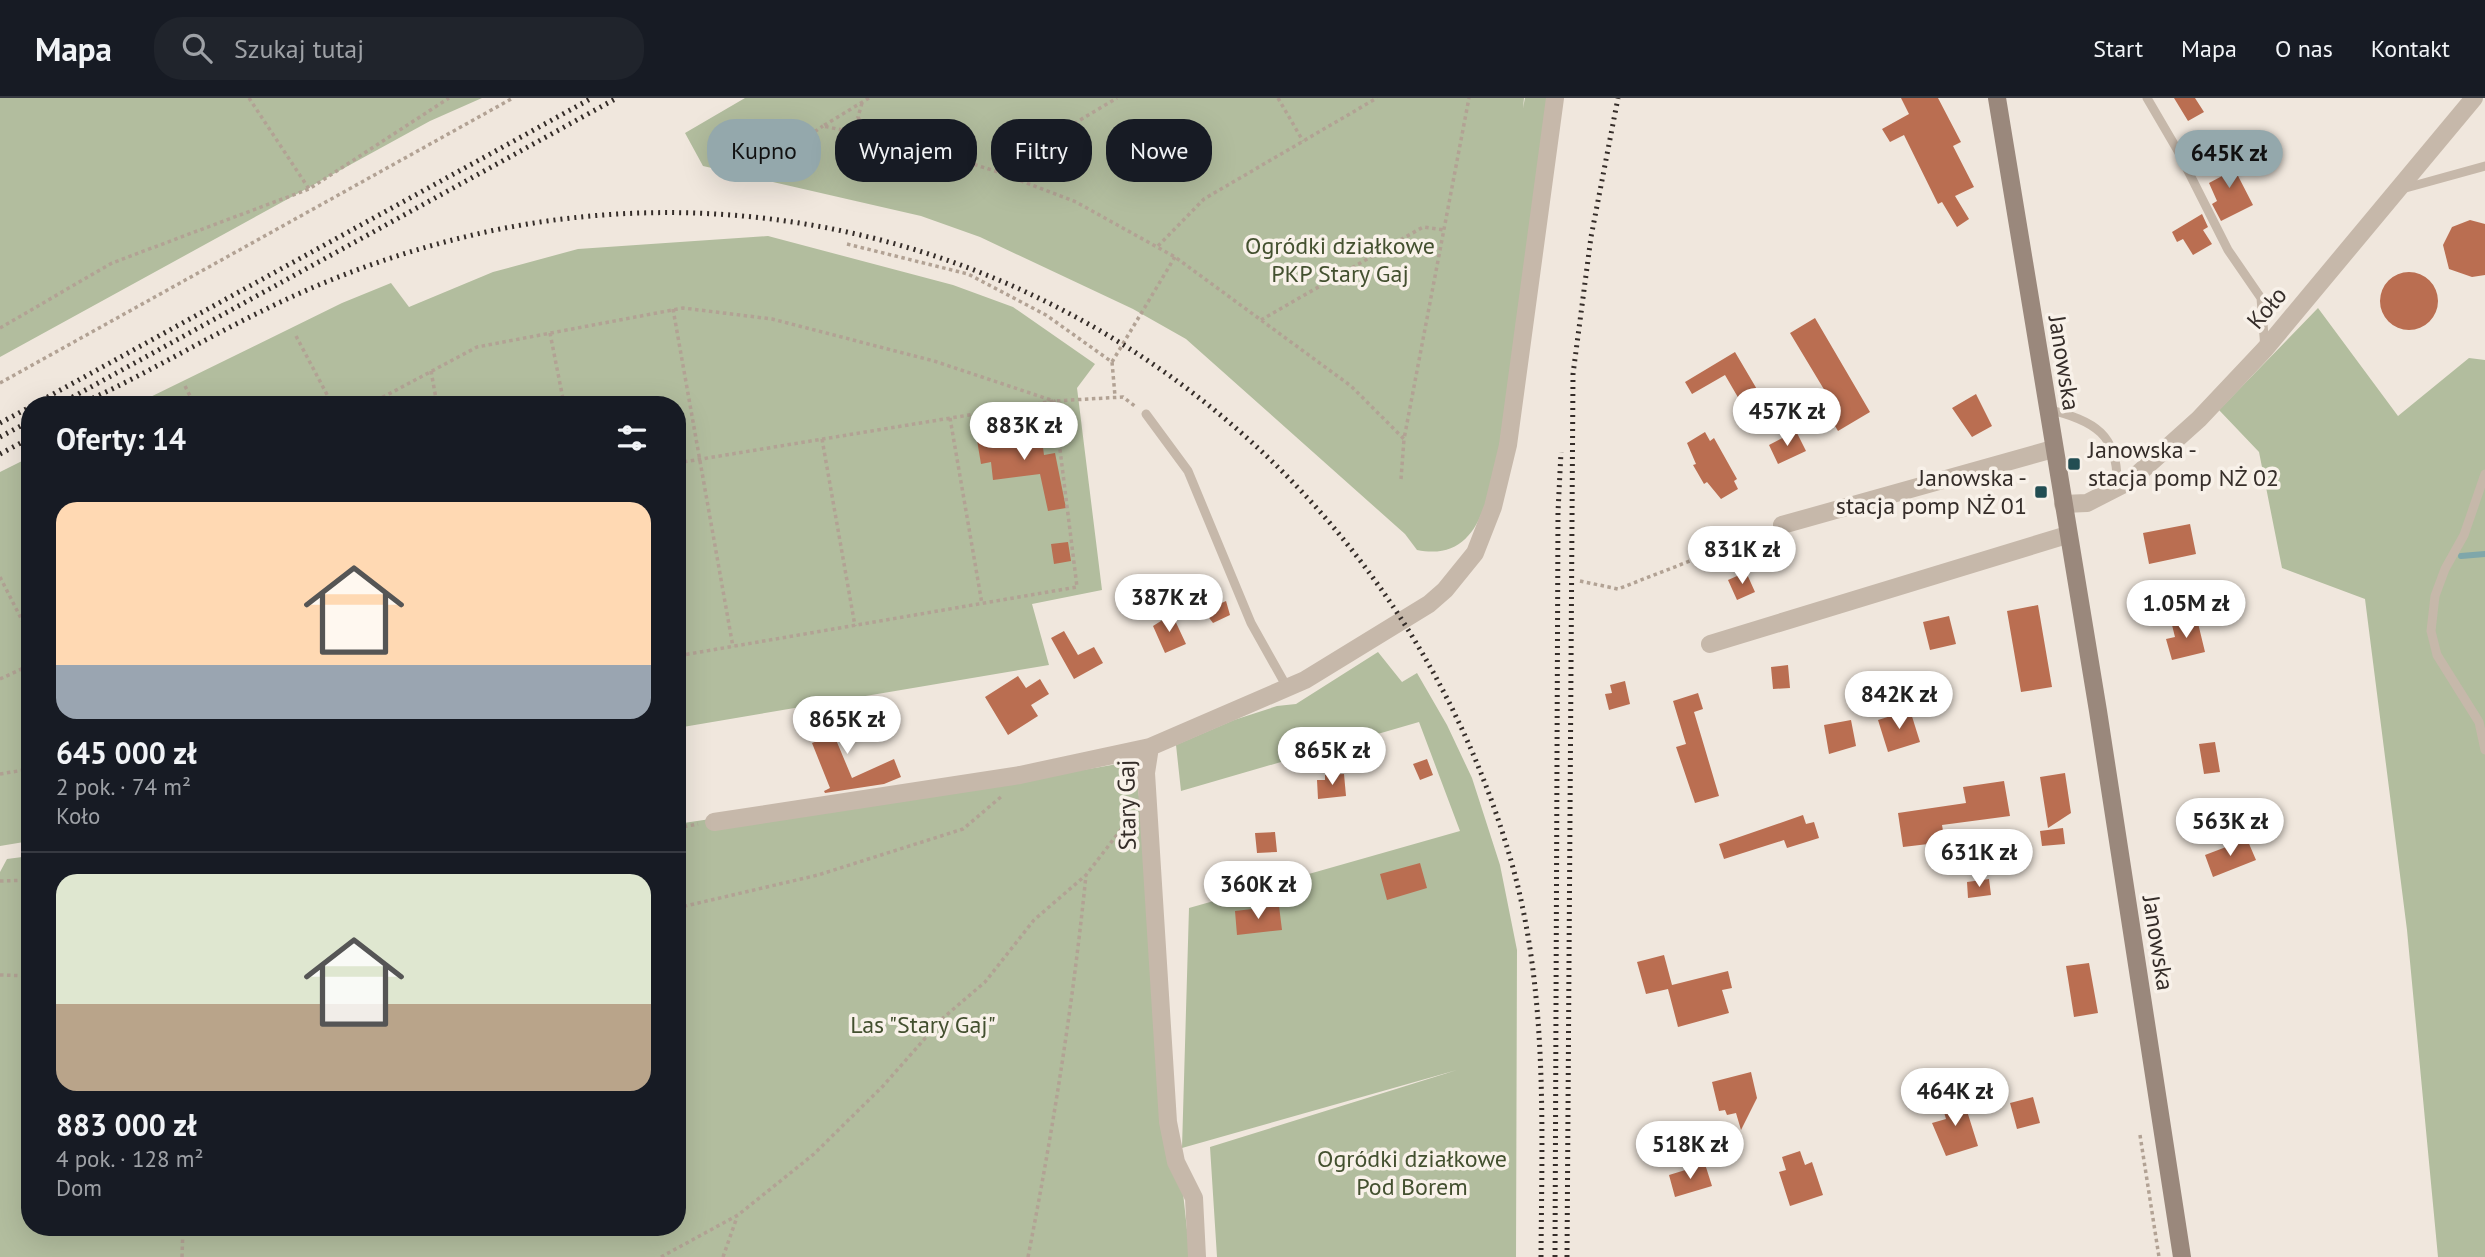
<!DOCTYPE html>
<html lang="pl">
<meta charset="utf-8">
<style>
:root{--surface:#171b24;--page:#20242c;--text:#f1f3f6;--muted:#9ea1a6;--line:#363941;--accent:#94a8ac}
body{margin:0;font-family:"PT Sans",sans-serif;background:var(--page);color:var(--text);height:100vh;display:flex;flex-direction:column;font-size:26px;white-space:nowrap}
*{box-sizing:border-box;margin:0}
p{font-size:23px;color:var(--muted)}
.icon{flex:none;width:38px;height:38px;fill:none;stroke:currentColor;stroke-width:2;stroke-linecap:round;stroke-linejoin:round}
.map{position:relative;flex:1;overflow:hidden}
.details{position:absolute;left:21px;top:298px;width:665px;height:840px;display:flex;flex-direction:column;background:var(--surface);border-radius:28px;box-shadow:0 7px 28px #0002}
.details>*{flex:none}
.banner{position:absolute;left:707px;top:21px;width:665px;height:63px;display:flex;gap:14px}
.price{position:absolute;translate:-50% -60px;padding:0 16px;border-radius:24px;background:#fff;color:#222;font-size:23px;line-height:46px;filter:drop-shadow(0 2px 4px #0008)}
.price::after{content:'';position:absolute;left:50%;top:42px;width:21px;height:16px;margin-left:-10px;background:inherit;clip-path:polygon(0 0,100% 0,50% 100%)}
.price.current{background:var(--accent);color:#111}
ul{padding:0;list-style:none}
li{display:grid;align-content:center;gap:14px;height:371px;padding:0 35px}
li+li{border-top:2px solid var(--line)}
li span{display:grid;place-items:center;height:217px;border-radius:21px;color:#555}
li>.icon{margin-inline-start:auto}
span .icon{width:126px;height:126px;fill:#fffc;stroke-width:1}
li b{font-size:30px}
h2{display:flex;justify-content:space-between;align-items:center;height:84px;padding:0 35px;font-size:30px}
.chip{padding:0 24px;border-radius:28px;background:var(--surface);box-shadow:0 7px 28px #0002;font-size:24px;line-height:63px}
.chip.current{background:var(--accent);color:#111}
header{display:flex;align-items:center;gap:42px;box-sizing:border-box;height:98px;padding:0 35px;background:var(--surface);border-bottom:2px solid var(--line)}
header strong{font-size:33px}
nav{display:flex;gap:38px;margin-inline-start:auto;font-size:24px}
.search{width:490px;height:63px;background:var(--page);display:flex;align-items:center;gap:18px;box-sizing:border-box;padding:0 24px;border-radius:28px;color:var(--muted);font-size:26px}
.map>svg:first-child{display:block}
.green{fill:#b2bd9e}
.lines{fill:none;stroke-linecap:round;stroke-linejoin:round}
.stream{stroke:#7fa7aa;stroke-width:6}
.building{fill:#ba6e51}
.path{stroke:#b2a294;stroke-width:3.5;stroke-dasharray:3.5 3.5;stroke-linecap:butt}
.lane{stroke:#c6b8aa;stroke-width:9}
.street{stroke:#c6b8aa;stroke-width:18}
.secondary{stroke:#9a887c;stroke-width:18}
.rail{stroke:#352d29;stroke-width:5;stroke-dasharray:2 5;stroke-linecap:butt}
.poi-dot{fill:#224d52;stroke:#f8f1e9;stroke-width:2.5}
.labels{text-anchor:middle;stroke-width:7;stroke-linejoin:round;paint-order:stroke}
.park-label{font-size:24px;fill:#43502f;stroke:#f8f1e9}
.street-label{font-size:24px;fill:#352d29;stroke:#f8f1e9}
.poi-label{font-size:24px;fill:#352d29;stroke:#f8f1e9;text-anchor:start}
</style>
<header>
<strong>Mapa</strong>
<div class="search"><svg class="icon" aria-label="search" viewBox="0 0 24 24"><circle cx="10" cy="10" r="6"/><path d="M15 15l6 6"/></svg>Szukaj tutaj</div>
<nav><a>Start</a><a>Mapa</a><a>O nas</a><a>Kontakt</a></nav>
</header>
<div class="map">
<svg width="2485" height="1159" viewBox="0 0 2485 1159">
<rect width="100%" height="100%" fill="#f0e7dd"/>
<path class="green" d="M0,0H482L430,23L0,259Z
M745,0H1524L1523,10L1525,0H1549L1499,351C1488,397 1481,465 1417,452L1405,436L1186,241L1133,211L980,139L921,118L703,68L685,35Z
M768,138L953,187L1013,209L1095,266L1077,290L1102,492L1032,506L1049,567L677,630V306H136L342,205L391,185L409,209L493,174L578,151Z
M2318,210L2398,318L2469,260L2485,262V1159H2438L2407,832L2365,501L2282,470L2259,354L2219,312Z
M30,359V743L0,748V374Z
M1378,554L1402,584L1417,575L1447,627L1472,680L1500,767L1517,852L1516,1159H1217L1210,1049L1457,972L1182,1050L1189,810L1460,733L1419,624L1181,693L1176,647L1234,622L1277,608L1296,606Z
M1134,663L1143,727L1190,1159H0V774L7,761L30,758V1129H677V726C829,703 982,691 1134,663Z"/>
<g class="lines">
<path class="stream" d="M2461,458L2485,456"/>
</g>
<path class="building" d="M1901,0H1938L1961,44L1953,48L1974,89L1955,98L1969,121L1957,129L1942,104L1938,106L1904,37L1890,44L1882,31L1909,16Z
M2174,0H2195L2204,14L2188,23Z
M2231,55L2241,71L2236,74L2253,107L2221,123L2212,106L2217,103L2209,85L2224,77L2215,65Z
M2202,116L2208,129L2203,132L2212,146L2193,157L2183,141L2177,144L2172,134Z
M2470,122L2485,126V177L2472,179L2449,171L2443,147L2452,129Z
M2380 203a29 29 0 1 1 58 0a29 29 0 1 1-58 0Z
M1815,220L1870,314L1838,333L1823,308L1831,303L1790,235Z
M1735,254L1768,310L1750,320L1725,277L1692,296L1685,284Z
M1976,296L1992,328L1972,339L1952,310Z
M1040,327L1044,357L1055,355L1066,410L1048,413L1040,376L993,382L991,364L981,366L977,342L1026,336L1025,329Z
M1796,333L1806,353L1778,366L1769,347Z
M1705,334L1710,343L1714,340L1737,381L1734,383L1738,391L1721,401L1707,384L1704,386L1693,367L1696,366L1687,345Z
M2190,426L2196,456L2149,466L2143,435Z
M1068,444L1071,463L1054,466L1051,446Z
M1746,474L1755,494L1737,502L1728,482Z
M1226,503L1230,517L1213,525L1204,513Z
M2038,507L2052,589L2021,594L2007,513Z
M1172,516L1186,546L1165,555L1153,528Z
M1949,518L1956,546L1930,552L1923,524Z
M2197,521L2205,554L2172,562L2166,541L2175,539L2172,527Z
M1064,533L1078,557L1094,549L1103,565L1074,581L1051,540Z
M1788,567L1790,590L1773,591L1771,569Z
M1018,578L1026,590L1040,581L1049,596L1031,607L1038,618L1008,637L985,599Z
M1625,583L1630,606L1609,612L1605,596L1612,595L1610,587Z
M1698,595L1703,611L1694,614L1719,698L1695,705L1676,649L1686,646L1673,603Z
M849,603L859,624L834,637L852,680L894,661L901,679L884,686L825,695L824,693L830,690L812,645L833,637L822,617Z
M1910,612L1920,644L1888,654L1878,622Z
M1851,622L1856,648L1829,656L1824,627Z
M2215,644L2220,674L2204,676L2199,646Z
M1427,661L1433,677L1420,682L1413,666Z
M2065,675L2071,715L2048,730L2040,679Z
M1344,676L1346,698L1318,701L1317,682H1325V677Z
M2004,683L2010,718L1942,727L1945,744L1903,749L1898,715L1966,705L1963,689Z
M1803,717L1806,726L1814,724L1819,740L1787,750L1784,742L1724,761L1719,746Z
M2063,730L2065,746L2042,748L2040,733Z
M1275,734L1277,754L1257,755L1255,735Z
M2247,741L2256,762L2213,779L2205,757Z
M1420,765L1427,790L1387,802L1380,776Z
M1989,781L1991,797L1968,800L1967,784Z
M1279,808L1282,832L1237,837L1235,813Z
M1664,857L1672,887L1728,873L1732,890L1722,892L1729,915L1678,929L1668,891L1646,896L1637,864Z
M2089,865L2098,915L2074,919L2066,868Z
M1751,974L1757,1000L1741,1032L1736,1015L1727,1017L1725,1012L1719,1013L1712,984Z
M1962,997L1978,1048L1946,1058L1932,1025L1946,1021L1941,1004Z
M2033,999L2040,1025L2017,1031L2010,1005Z
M1800,1053L1805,1067L1812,1064L1823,1097L1790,1108L1779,1074L1786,1072L1782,1059Z
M1705,1066L1712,1088L1675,1099L1669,1077Z"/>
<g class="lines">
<path class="path" d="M249,0L309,91
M869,0L823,28L909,46L995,73L1076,104L1175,159L1351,288L1404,341L1469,0
M1278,0L1303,43
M862,5L858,19L867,36
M996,72L1117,0
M757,73L823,28
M847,146L968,176L1046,217L1112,264L1115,298
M1158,148L1204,101L1377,0
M673,211L733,549
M1261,222L1423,129L1444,132
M0,230L112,165L309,91L449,0
M550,235L564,306
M296,238L332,306
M1112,264L1175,159
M431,273L437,306
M0,285L513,0
M185,288L194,306
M370,306L477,249L683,210L772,221L934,263L1054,303L1077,489L677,558
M950,320L982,506
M822,341L855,528
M677,365L1054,303L1123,299L1136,309
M1401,381L1404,341
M0,479L30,538
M1580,483L1618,491L1767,433
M0,581L30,567
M0,676L30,671
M677,730L698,726
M0,783L30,782
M677,810L818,777L963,731L1002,698
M0,877L30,878
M2140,1037L2159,1159
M182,1159L183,1129
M661,1159L738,1117L814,1056L883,988L943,920L985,884L1034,822L1086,777L1123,729L1129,714
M723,1159L737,1119
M1028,1159C1053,1032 1073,906 1086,777"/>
<path class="lane" d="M2147,0L2178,53L2228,152L2261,200L2265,251
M2402,91L2485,68
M2047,311C2095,323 2119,336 2117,389
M1146,316L1188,373L1251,525L1288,591
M2485,376L2464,437L2445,471L2435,498L2431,533L2437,557L2479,624L2485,652"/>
<path class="street" d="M2063,406L2087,405L2130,383L2199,321L2265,251L2474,0
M1782,427L2053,351
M1710,546L2067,437
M1150,649L1146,675L1168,1024L1176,1064L1194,1100L1197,1159
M714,724L1020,677L1150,649L1305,582L1429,506L1445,492L1475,455L1493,409L1508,347L1555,0"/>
<path class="secondary" d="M1997,0L2098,613L2182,1159"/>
<path class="rail" d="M35,306L592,0
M60,306L617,0
M80,306C143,278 202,242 264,212C339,175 417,148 500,131C950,42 1383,324 1510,759C1548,889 1542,1025 1541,1159
M0,325L30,309
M0,339L30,323
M0,356L30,340
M1555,1159L1558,414L1561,354
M1567,1159L1573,276L1591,139L1618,0"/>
</g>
<g class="poi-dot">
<rect x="2067" y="359" width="14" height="14" rx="3.5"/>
<rect x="2034" y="387" width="14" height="14" rx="3.5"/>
</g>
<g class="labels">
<g class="park-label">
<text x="1340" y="156">Ogródki działkowe<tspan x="1340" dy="28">PKP Stary Gaj</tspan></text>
<text x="923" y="935">Las "Stary Gaj"</text>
<text x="1412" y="1069">Ogródki działkowe<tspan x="1412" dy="28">Pod Borem</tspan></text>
</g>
<g class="street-label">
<text transform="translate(2267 210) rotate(-50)" y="8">Koło</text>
<text transform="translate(2064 265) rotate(81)" y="8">Janowska</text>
<text transform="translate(1127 707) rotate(-91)" y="8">Stary Gaj</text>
<text transform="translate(2158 845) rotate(81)" y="8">Janowska</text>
</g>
<g class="poi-label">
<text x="2088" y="360">Janowska -<tspan x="2088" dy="28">stacja pomp NŻ 02</tspan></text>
<text x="2027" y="388" text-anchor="end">Janowska -<tspan x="2027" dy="28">stacja pomp NŻ 01</tspan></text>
</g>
</g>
</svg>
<b class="price current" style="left:2229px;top:92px">645K zł</b>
<b class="price" style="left:1787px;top:350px">457K zł</b>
<b class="price" style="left:1024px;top:364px">883K zł</b>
<b class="price" style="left:1742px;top:488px">831K zł</b>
<b class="price" style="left:1169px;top:536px">387K zł</b>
<b class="price" style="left:2186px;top:542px">1.05M zł</b>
<b class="price" style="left:1899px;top:633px">842K zł</b>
<b class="price" style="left:847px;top:658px">865K zł</b>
<b class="price" style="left:1332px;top:689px">865K zł</b>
<b class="price" style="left:2230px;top:760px">563K zł</b>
<b class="price" style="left:1979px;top:791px">631K zł</b>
<b class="price" style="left:1258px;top:823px">360K zł</b>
<b class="price" style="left:1955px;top:1030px">464K zł</b>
<b class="price" style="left:1690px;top:1083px">518K zł</b>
<div class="banner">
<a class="chip current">Kupno</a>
<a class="chip">Wynajem</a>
<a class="chip">Filtry</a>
<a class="chip">Nowe</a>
</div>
<section class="details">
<h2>Oferty: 14<svg class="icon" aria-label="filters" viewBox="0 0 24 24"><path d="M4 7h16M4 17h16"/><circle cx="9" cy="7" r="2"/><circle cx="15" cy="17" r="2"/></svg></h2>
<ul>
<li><span style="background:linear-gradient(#ffd9b3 75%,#9aa5b1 0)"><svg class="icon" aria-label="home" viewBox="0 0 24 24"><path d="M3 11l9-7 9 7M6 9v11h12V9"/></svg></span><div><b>645 000 zł</b><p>2 pok. · 74 m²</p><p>Koło</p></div></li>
<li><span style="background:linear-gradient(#dfe7d0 60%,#b9a48a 0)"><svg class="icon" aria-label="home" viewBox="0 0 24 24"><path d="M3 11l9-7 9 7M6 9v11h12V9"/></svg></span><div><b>883 000 zł</b><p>4 pok. · 128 m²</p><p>Dom</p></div></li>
</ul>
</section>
</div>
